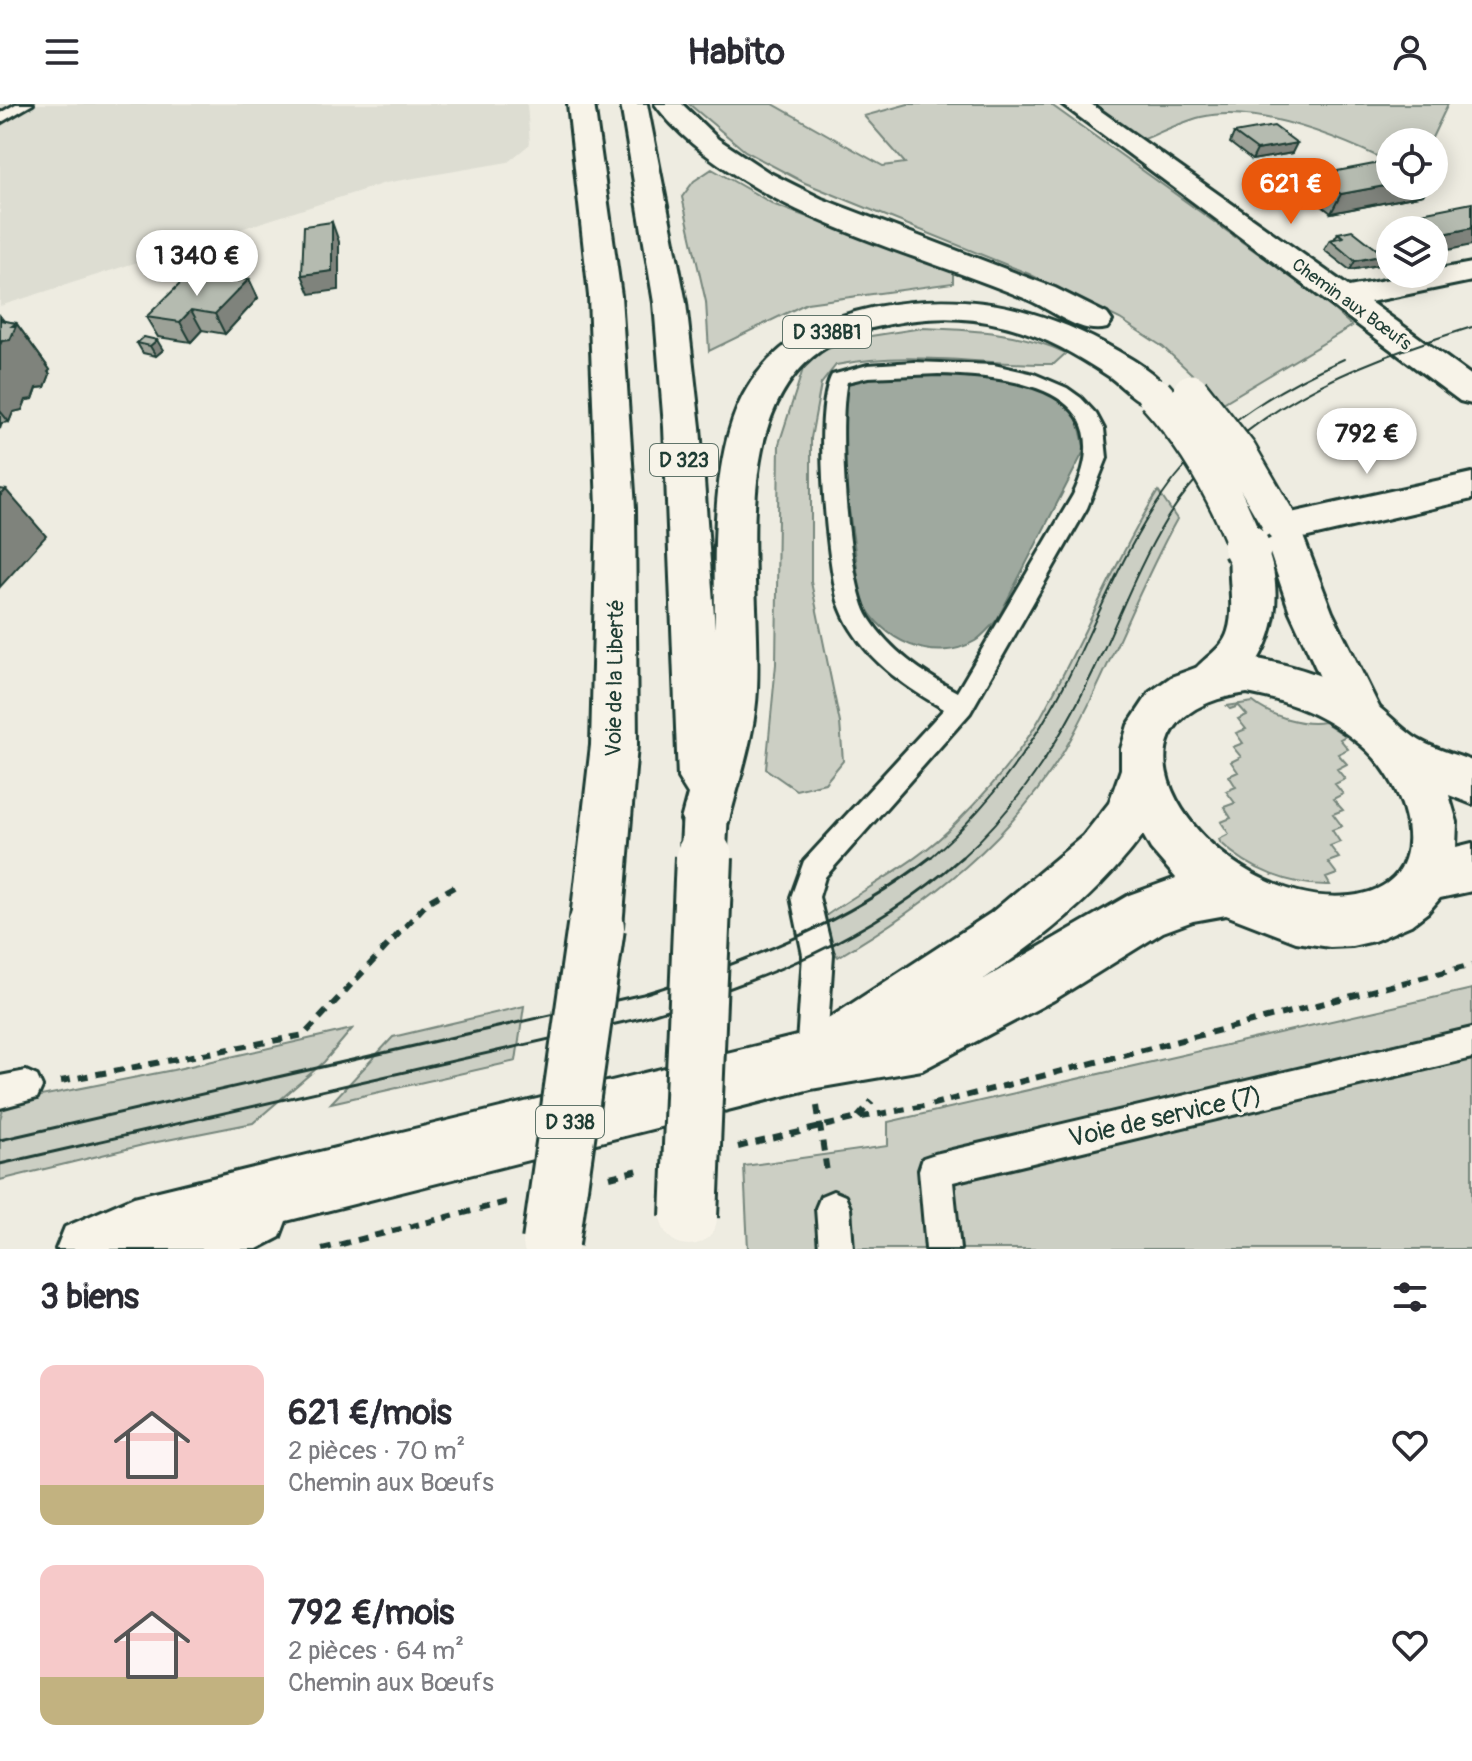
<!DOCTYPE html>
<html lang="fr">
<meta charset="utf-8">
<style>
:root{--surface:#fff;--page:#f2f2f3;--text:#2b2b33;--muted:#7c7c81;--accent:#ea580c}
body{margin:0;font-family:Pangolin,sans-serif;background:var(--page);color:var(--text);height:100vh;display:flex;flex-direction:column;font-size:30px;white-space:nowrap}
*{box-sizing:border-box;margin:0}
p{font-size:26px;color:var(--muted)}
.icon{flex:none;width:44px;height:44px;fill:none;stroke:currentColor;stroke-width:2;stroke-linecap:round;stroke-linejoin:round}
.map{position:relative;height:1145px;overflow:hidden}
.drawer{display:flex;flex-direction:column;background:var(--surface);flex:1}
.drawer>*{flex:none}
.fabs{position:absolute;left:1376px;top:24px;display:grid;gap:16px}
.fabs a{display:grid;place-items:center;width:72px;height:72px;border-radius:50%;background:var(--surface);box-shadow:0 4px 20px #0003;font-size:40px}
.price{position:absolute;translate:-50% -68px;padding:0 18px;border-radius:28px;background:#fff;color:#222;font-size:26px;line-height:52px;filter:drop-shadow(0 2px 4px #0008)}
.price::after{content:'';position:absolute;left:50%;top:48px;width:24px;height:18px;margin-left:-12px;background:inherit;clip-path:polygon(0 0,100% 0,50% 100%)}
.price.current{background:var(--accent);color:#fff}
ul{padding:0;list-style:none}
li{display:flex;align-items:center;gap:24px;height:200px;padding:0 40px}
li span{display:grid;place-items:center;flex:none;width:224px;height:160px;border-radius:16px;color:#555}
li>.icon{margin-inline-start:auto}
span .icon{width:96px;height:96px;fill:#fffc;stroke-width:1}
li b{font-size:34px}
h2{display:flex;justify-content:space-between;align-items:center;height:96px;padding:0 40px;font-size:34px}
header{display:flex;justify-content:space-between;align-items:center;height:104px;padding:0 40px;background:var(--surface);font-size:36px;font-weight:700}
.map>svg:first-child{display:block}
.built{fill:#ddddd2}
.green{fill:#cccfc4;stroke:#76867c;stroke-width:2}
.water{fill:#9fa99f;stroke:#6c7e74;stroke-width:2}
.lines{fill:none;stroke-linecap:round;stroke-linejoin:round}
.service-casing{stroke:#1f3d34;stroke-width:6}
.minor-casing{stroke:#1f3d34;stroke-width:6}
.primary-casing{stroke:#1f3d34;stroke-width:6}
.trunk-casing{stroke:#1f3d34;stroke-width:6}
.path{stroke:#1f3d34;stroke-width:6;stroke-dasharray:10 8;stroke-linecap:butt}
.service{fill:#f7f3e8;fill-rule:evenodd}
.minor{fill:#f7f3e8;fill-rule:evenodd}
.primary{fill:#f7f3e8;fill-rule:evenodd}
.trunk{fill:#f7f3e8;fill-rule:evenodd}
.tram-far1{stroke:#1f3d34;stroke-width:2}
.tram{stroke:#1f3d34;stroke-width:3}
.trunk-bridge-far2-casing{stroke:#1f3d34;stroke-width:40;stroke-linecap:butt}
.trunk-bridge-far1-casing{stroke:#1f3d34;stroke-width:51;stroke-linecap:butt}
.trunk-bridge-casing{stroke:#1f3d34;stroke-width:62;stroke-linecap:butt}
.trunk-bridge-far2{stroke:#f7f3e8;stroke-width:35}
.trunk-bridge-far1{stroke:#f7f3e8;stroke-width:45}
.trunk-bridge{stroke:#f7f3e8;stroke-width:56}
.wall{fill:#9ca197;stroke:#1f3d34;stroke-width:2}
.shaded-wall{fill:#7f837b;stroke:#1f3d34;stroke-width:2}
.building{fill:#b5bbb0;stroke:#1f3d34;stroke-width:2}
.labels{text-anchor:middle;stroke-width:6;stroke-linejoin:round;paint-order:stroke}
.far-street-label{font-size:18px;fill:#1f3d34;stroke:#f7f3e8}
.shield{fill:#f7f3e8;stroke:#60746a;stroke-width:2}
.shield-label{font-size:20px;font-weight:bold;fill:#1f3d34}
.street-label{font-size:22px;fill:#1f3d34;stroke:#f7f3e8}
.near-street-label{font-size:26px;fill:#1f3d34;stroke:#f7f3e8}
</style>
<header><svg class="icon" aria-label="menu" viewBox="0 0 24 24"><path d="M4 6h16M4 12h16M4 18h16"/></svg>Habito<svg class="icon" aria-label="person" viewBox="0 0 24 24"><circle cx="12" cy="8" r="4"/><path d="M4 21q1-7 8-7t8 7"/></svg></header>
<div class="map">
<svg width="1472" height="1145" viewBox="0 0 1472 1145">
<rect width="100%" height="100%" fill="#eeece1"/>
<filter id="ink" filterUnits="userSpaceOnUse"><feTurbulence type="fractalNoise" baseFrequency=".0125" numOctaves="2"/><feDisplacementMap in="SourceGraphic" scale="16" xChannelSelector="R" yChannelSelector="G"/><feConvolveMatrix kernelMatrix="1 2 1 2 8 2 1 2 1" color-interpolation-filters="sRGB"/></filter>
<g filter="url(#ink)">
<path class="built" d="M0,0H527L530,40L508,58L385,79L0,202Z"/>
<path class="green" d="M689,0H773L883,62L905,59L864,12L908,0H1050L1323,196L1352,222L1223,299L1163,243L1120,215L1029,170L805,79L745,47Z
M1090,0H1448L1430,38H1390V52L1381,54C1332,31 1256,0 1201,13C1181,18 1161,28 1142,36Z
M712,65L775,101L953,167V179L807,199L709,247L706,198L682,93L694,77Z
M922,224C972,226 1019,227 1066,249L1054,260C979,261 913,246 836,261L821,280L811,334V478L840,619L843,657L825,679L796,686L766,665L776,560L779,340L803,265L822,247L858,234Z
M1158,387L1177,415C1135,490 1107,573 1065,645C1012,735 927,801 838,853L829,839L824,813C869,781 919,758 957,718C987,688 1019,651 1040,614C1082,539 1113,460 1158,387Z
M1253,598C1270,612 1303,622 1324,618L1346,632L1340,635L1348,645L1338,650L1347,660L1337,665L1345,675L1335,680L1343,690L1333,695L1343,706L1333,710L1342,722L1332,726L1340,738L1330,742L1339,754L1328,758L1337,770L1326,774L1330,781C1290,782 1250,766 1220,738L1219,735L1229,730L1221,718L1231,714L1224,703L1235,699L1226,687L1236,683L1229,672L1238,668L1231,658L1241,653L1233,643L1243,639L1236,629L1246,625L1238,615L1247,611L1239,602L1230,605L1227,602Z
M1472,885V1145H748L744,1062L888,1042V1018Z
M524,902L516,957L331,999L393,933Z
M352,925L324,958L253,1019L147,1040L0,1076V1015L5,999L173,966Z"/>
<path class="water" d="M927,269C970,271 1046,269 1074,309C1080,318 1082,335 1085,345L997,516C990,523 983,532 975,537C934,561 881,537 862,496C857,484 858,467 856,454C849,401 834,330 847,278L867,272Z"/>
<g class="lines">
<g class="service-casing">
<path id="service" d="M16,0H33L0,19V9Z
M914,258L994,261L1034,270L1067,284L1081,294L1096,310L1104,325L1107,354L1087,404L970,609L825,773L819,793L833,851L826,955L822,966L811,970L800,966L796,955L803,851L791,793L804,757L944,605C908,584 873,561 851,525C846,517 841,506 838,497C827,454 812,307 832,271L868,261ZM938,270C1015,272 1124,285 1073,391L957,588C923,569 890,547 869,514C847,480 837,318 847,278L868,273Z
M1472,924V954L953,1078L960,1145H926L919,1066L923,1054L935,1050Z
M26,967L37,972L42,983L37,994L0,1004V972Z
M833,1087L845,1092L850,1104L853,1145H819L816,1104L821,1092Z"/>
</g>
<g class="minor-casing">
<path id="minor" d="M1062,0H1091L1349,183L1415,170H1434V166L1472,159V177L1370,198L1472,272V300L1460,297Z
M1472,369V395L1282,439L1268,435L1262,425L1268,415L1282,411Z"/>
</g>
<g class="primary-casing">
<path id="primary" d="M1247,553C1288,560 1330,572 1365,593C1384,605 1397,621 1414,633C1430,644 1454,650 1472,657V700L1449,691L1457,718L1456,743L1472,739V787L1440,794L1428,808L1411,821L1374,837L1352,842L1330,843L1296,838L1226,811L1193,817L1163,828L1054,896L922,966L811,985L286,1117L280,1133L257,1145H56L65,1123L134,1093L805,930L991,809L1083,732L1109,699L1121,665V645L1128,621L1150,588L1171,573L1198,563ZM1247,589C1290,597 1327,612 1361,641C1410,681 1441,782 1350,792C1216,806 1070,613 1247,589ZM1143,731L1151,745L1176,774L1129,791L984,875C1043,835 1101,788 1143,731Z"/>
</g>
<g class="trunk-casing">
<path id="trunk" d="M568,0H594L621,192L635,404L637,641L622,823L614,841L596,848L578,841L570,823L591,641L597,404L589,192Z
M621,0H647L686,199L700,323L715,525C715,450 708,331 757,270C787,231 828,213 876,203C959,187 1030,200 1105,240C1127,252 1158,269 1172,291L1167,299C1159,301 1152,303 1144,299C1132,294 1121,281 1110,273C1077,251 1041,230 1001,221C960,211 922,213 881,222C712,256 763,461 757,585C755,630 740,673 729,716L722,732L705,738L688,732L681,716L688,690L678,674L664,323L654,199Z
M655,0H682L718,35L768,68L822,95L1055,184L1107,210L1112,217L1107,224C1080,231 1054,207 1029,196C936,157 834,132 748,79C715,59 678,32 655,0Z
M1277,400L1291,404L1296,414L1332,508L1384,613L1377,627L1361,632L1345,627L1290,508L1258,414L1263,404Z
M1248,431L1262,436C1287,480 1277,549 1236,580C1221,591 1212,592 1195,587L1189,574C1199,555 1222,548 1228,527C1237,499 1223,456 1234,436Z"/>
</g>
<path class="path" d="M61,977L304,931L429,797L454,783
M817,1002L827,1068
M858,1013L872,997
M738,1043L857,1014L930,1001L1472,861
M610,1073L643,1065
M322,1145L507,1098"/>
<use href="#service" class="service"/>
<use href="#minor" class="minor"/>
<use href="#primary" class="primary"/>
<use href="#trunk" class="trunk"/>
<path class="tram-far1" d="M929,755C989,703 1033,643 1069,572C1102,505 1129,432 1176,373C1220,319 1281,283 1344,255
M960,755C1025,697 1067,625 1103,547C1123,503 1141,457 1166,416C1235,306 1354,260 1472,223"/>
<path class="tram" d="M0,1036L643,890C746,858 845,820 931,753
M0,1060L642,914C759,878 870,835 962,753"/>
<g class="trunk-bridge-far2-casing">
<path id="trunk-bridge-far2" d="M1191,288L1239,349L1277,414
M1155,291C1196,336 1225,387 1247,444"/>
</g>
<g class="trunk-bridge-far1-casing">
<path id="trunk-bridge-far1" d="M1246,442L1248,446
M703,755L705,716"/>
</g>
<g class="trunk-bridge-casing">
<path id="trunk-bridge" d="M689,1113L704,753
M551,1138L596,823"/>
</g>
<use href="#trunk-bridge-far2" class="trunk-bridge-far2"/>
<use href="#trunk-bridge-far1" class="trunk-bridge-far1"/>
<use href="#trunk-bridge" class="trunk-bridge"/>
</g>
<path class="wall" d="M1234,29L1292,49L1252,56L1230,39Z
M1316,71L1390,82H1428L1423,91L1331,109L1306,90Z
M1406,112L1434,126H1397Z
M1338,129L1378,161L1350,166L1324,146L1330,136L1334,135Z
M229,172L231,176L249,175L258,194L225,230L202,226L191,238L158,233L146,213Z
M0,212L4,217L16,219L50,266L48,268L50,270L45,283L37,284L33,295L26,296L22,306L13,308L9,318L2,319L0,325Z
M144,233L163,246L156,252L143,249L137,239Z"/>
<path class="shaded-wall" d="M1297,39L1292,49L1252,56L1257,46Z
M1390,81V82H1428L1423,91L1331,109L1341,90Z
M332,118L339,138V186L310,190L302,171Z
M1472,124V141L1434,149V132Z
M1384,151L1378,161L1350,166L1355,157Z
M229,172L236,188L249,175L258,194L225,230L215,210L225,176Z
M191,206L202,226L191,238L180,218Z
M0,212L13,229L12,222L16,219L50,266L48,268L50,270L45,283L37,284L33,295L26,296L22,306L13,308L9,318L0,307Z
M157,236L163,246L156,252L150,242Z
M6,386L46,432L0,483V392Z"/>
<path class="building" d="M1274,22L1297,39L1257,46L1234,29Z
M1390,57V81L1341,90L1316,71Z
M1472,99V124L1434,132V126H1424L1406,112Z
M332,118V167L302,171L304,122Z
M1352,126L1384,151L1355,157L1330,136L1343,133L1338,129Z
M229,172L225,176L249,175L215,210L191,206L180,218L146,213L184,176Z
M0,216L16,219L12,222H16L10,236L2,237L0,241Z
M144,233L157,236L150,242L137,239Z
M0,385L6,386L0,392Z"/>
</g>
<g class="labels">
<g class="far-street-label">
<text transform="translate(1352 200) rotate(36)" y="6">Chemin aux Bœufs</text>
</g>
<g class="shield">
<rect x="783" y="212" width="88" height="32" rx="6"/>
<rect x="650" y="340" width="68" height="32" rx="6"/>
<rect x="536" y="1002" width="68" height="32" rx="6"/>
</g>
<g class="shield-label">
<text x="827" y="235">D 338B1</text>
<text x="684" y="363">D 323</text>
<text x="570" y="1025">D 338</text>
</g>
<g class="street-label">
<text transform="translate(614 574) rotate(-89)" y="8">Voie de la Liberté</text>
</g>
<g class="near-street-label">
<text transform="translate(1165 1012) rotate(-13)" y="9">Voie de service (7)</text>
</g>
</g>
</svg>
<div class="fabs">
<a><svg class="icon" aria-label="locate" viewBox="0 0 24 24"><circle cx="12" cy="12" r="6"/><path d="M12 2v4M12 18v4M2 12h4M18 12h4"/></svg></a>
<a><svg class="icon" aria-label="layers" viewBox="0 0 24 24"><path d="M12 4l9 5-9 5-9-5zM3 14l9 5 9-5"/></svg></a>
</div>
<b class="price current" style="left:1291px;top:122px">621 €</b>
<b class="price" style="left:197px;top:194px">1 340 €</b>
<b class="price" style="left:1367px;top:372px">792 €</b>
</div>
<section class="drawer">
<h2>3 biens<svg class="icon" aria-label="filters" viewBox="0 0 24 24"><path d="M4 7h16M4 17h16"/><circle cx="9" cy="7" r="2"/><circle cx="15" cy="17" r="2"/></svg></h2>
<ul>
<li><span style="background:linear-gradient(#f6c9c9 75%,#c2b280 0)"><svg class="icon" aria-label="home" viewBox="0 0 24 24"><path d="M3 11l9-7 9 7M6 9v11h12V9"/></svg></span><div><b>621 €/mois</b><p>2 pièces · 70 m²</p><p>Chemin aux Bœufs</p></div><svg class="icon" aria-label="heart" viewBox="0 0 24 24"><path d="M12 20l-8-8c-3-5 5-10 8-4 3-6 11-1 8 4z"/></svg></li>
<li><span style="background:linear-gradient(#f6c9c9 70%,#c2b280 0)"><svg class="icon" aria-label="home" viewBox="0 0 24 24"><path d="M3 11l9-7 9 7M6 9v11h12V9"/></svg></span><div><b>792 €/mois</b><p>2 pièces · 64 m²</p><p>Chemin aux Bœufs</p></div><svg class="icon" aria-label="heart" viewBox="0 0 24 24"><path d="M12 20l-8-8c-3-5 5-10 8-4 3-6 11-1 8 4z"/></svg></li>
</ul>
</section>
